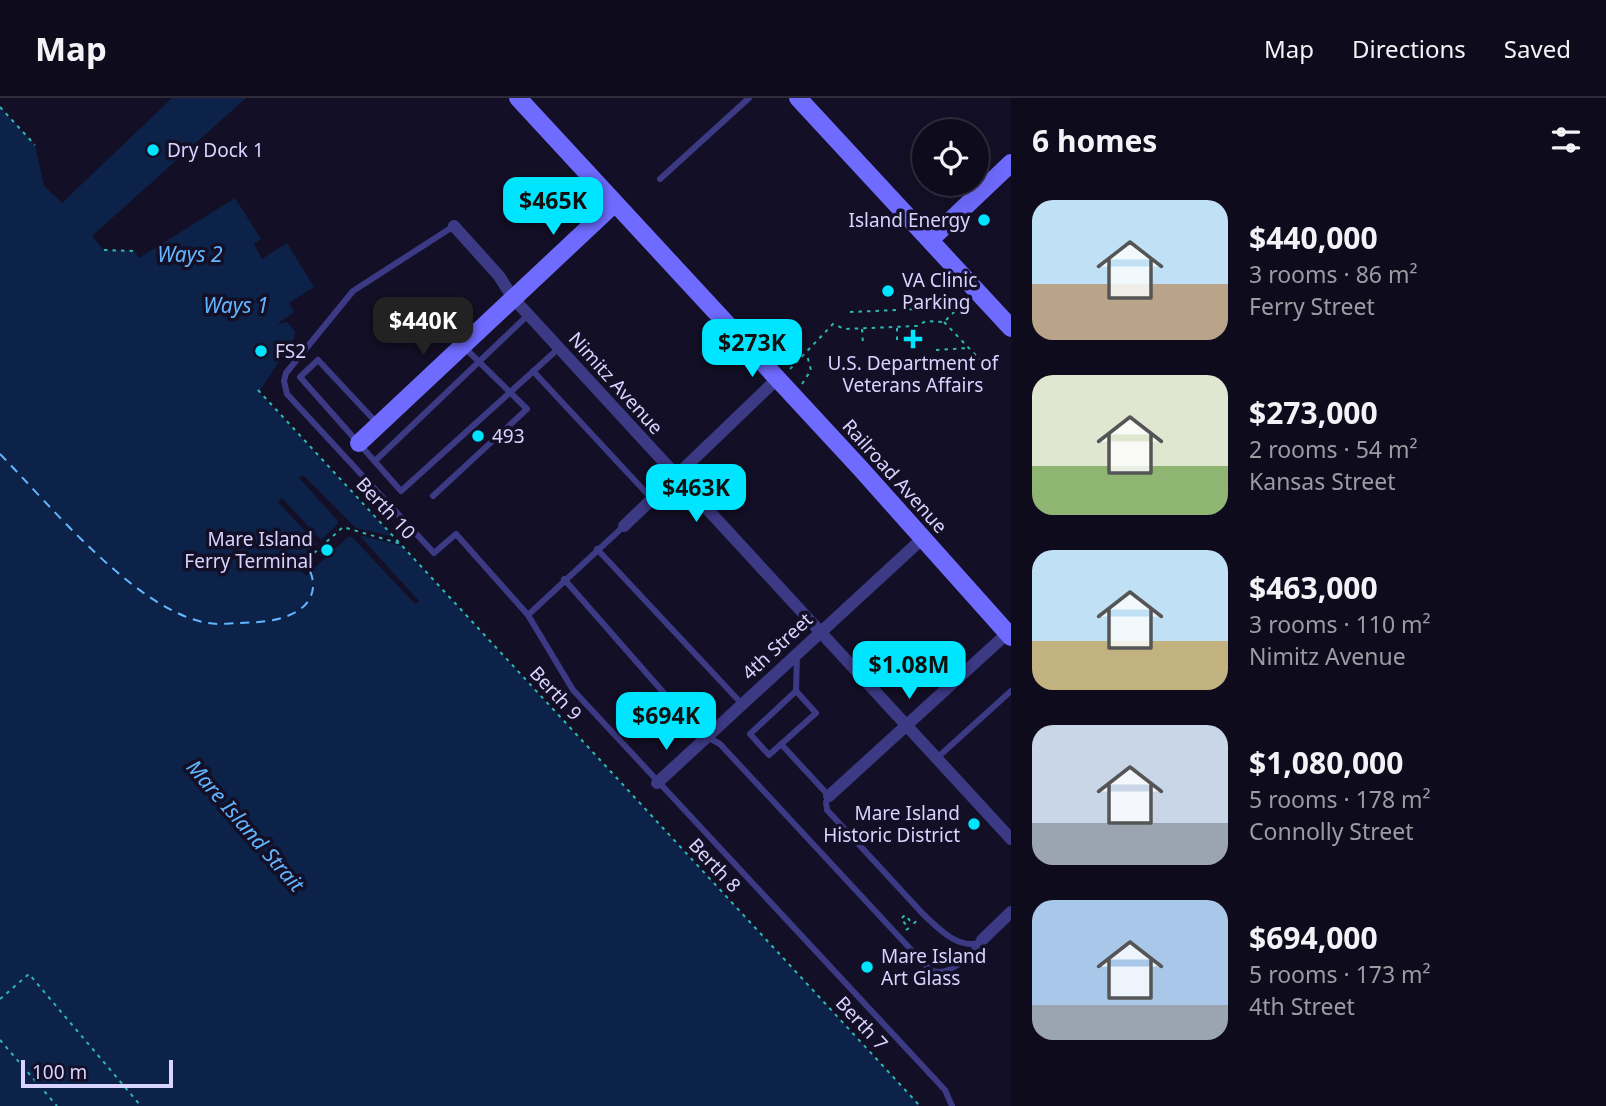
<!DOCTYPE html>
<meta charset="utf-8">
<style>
:root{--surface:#0e0b1c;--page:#1c1929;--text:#f1f3f6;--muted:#9b9ba3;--line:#2e2b3b;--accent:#00e5ff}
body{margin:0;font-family:"Noto Sans",sans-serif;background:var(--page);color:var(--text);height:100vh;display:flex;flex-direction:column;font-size:26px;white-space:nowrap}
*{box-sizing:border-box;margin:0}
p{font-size:23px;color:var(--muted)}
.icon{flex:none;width:38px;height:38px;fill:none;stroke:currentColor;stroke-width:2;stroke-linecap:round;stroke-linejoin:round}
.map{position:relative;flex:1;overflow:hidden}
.drawer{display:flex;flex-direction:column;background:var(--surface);width:595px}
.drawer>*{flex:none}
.fabs{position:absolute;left:912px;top:21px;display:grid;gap:14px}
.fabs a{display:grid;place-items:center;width:77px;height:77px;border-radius:50%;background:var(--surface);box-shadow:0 7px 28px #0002,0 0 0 2px var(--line);font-size:35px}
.scale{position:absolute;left:21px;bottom:18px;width:152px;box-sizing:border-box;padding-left:7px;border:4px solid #d9d4ff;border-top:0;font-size:19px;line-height:24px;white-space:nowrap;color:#d9d4ff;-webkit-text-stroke:5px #130f26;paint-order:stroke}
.price{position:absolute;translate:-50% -60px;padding:0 16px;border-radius:14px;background:var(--accent);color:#111;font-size:23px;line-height:46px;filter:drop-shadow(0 2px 4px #0008)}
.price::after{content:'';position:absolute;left:50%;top:42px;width:21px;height:16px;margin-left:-10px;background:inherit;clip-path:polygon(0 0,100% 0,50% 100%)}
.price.selected{background:#222;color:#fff}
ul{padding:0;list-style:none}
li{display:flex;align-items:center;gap:21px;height:175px;padding:0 21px}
li span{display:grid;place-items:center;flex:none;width:196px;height:140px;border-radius:21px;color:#555}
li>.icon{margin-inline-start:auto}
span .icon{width:84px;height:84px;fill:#fffc;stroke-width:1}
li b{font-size:30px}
h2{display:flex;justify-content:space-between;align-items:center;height:84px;padding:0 21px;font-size:30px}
header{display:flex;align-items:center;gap:42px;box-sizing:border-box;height:98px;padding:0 35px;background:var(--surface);border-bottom:2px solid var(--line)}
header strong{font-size:33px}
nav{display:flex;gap:38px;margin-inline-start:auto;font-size:24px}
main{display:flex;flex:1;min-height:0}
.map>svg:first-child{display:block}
.water{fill:#0c2248}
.pier{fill:#130f26}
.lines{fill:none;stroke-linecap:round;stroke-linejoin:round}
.ferry{stroke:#62b6ff;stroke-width:2;stroke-dasharray:9 7;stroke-linecap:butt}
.path{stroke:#2fb8b0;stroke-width:2;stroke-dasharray:3.5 5;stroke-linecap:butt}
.lane{stroke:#3d3a85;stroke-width:6}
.street{stroke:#3d3a85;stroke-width:12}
.secondary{stroke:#6f6bff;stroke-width:18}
.poi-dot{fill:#00e5ff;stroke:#130f26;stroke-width:2.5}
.labels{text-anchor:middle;stroke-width:7;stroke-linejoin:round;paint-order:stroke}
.poi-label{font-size:19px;fill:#d9d4ff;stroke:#130f26;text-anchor:start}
.street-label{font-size:19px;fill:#d9d4ff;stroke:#130f26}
.water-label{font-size:21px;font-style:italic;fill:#62b6ff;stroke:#130f26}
</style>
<header>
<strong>Map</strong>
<nav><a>Map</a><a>Directions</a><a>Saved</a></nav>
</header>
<main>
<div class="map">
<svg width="1011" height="1008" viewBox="0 0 1011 1008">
<rect width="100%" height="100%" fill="#130f26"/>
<path class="water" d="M172,0H246L92,138L104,152L134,153L139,160L235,100L261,141L254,146L262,161L287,145L314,189L289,205L294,214L277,226L287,224L295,233L294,241L259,294L920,1008H0V9L35,47L44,88L62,105Z"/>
<path class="pier" d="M303,377L356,430L394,439L403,448L359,437L419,503L415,506L352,439H348L306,478L295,466L317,446L278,404L282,400L321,442L337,427L338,423L299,380Z"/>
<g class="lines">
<path class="ferry" d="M0,356C50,407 136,513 208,525C218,527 230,525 240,525C260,524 278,524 296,514C312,505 317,489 310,473"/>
<path class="path" d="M0,9L35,47
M104,152L134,153
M850,214L921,211
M944,224L985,267
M897,230V245
M862,231L863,246
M936,252L967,250
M790,271L833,226L845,231L917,228L926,223L944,224L957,211
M802,286L811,272L807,257
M258,292L920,1008
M310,473L303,465L343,429L398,445L408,437
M906,832L909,830L901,821L905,817L913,826L918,822
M0,901L29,876L141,1008
M0,942L57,1008"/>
<path class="lane" d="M660,81L749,0
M454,128L353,193L286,275L284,283L287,296L434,455L456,436L528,517L573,592L945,992L952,1008
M533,273L652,401
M376,324L318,262L300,279L401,393L559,250
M375,363L528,217
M433,398L527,311L465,250
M597,451L742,606
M564,481L698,634L720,646L929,871C948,883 971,856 982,842
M528,517L624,428
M796,593L816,615L769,657L750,636Z
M796,593L797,557
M781,646L829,698L826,704L827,712L923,816C937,829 957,851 978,845
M937,660L1011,593"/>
<path class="street" d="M454,128L499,178L513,200L1011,741
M624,428L778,280
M657,685L923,440
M829,698L1011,532
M982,842L1011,814"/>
<path class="secondary" d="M518,0L861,371L1011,539
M798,0L1011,230
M930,142L1011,65
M359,345L615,105"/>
</g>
<g class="poi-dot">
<circle cx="153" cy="52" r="7"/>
<circle cx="984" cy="122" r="7"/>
<circle cx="888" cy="193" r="7"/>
<path d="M909.5 230.5h7v7h7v7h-7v7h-7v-7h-7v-7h7z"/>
<circle cx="261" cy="253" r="7"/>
<circle cx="478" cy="338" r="7"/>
<circle cx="327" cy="452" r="7"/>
<circle cx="974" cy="726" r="7"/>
<circle cx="867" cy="869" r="7"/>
</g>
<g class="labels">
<g class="poi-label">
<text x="167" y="59">Dry Dock 1</text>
<text x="970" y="129" text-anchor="end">Island Energy</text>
<text x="902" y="189">VA Clinic<tspan x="902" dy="22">Parking</tspan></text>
<text x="275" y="260">FS2</text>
<text x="913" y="272" text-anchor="middle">U.S. Department of<tspan x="913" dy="22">Veterans Affairs</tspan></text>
<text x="492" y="345">493</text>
<text x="313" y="448" text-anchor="end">Mare Island<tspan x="313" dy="22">Ferry Terminal</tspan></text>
<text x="960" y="722" text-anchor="end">Mare Island<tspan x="960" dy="22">Historic District</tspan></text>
<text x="881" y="865">Mare Island<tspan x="881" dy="22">Art Glass</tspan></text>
</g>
<g class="street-label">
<text transform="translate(616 285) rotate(48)" y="7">Nimitz Avenue</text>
<text transform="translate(895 378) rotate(48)" y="7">Railroad Avenue</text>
<text transform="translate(386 410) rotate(47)" y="7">Berth 10</text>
<text transform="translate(777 548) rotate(-43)" y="7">4th Street</text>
<text transform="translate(556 595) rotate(47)" y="7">Berth 9</text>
<text transform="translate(715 767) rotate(47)" y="7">Berth 8</text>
<text transform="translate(862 925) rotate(47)" y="7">Berth 7</text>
</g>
<g class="water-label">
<text x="190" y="164">Ways 2</text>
<text x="236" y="215">Ways 1</text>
<text transform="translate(245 728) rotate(49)" y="7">Mare Island Strait</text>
</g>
</g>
</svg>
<div class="fabs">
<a><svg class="icon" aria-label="locate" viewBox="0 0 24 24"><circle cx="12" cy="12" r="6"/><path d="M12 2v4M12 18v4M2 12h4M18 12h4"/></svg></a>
</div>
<div class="scale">100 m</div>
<b class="price" style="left:553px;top:139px">$465K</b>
<b class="price selected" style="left:423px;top:259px">$440K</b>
<b class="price" style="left:752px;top:281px">$273K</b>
<b class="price" style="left:696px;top:426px">$463K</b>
<b class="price" style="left:909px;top:603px">$1.08M</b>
<b class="price" style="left:666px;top:654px">$694K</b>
</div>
<section class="drawer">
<h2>6 homes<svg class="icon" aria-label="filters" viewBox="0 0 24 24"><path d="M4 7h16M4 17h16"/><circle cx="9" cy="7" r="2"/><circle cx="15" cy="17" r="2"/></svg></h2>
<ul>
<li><span style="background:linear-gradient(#bfe0f5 60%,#b9a48a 0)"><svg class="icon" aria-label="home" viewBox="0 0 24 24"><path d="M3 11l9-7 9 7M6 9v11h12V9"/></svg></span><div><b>$440,000</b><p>3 rooms · 86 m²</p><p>Ferry Street</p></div></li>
<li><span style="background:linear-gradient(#dfe7d0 65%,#8fb573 0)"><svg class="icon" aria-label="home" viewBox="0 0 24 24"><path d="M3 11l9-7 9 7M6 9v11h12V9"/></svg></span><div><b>$273,000</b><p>2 rooms · 54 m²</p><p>Kansas Street</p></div></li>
<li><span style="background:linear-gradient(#bfe0f5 65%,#c2b280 0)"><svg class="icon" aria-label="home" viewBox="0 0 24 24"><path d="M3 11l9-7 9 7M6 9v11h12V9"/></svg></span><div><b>$463,000</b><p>3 rooms · 110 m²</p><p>Nimitz Avenue</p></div></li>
<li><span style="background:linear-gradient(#c9d6e8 70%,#9aa5b1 0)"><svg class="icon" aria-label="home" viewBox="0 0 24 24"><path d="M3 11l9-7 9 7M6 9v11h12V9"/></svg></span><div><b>$1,080,000</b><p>5 rooms · 178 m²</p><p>Connolly Street</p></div></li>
<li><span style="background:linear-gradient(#a9c7e8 75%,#9aa5b1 0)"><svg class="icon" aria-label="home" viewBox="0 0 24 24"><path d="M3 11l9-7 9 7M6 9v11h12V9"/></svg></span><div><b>$694,000</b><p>5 rooms · 173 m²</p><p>4th Street</p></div></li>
</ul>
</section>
</main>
